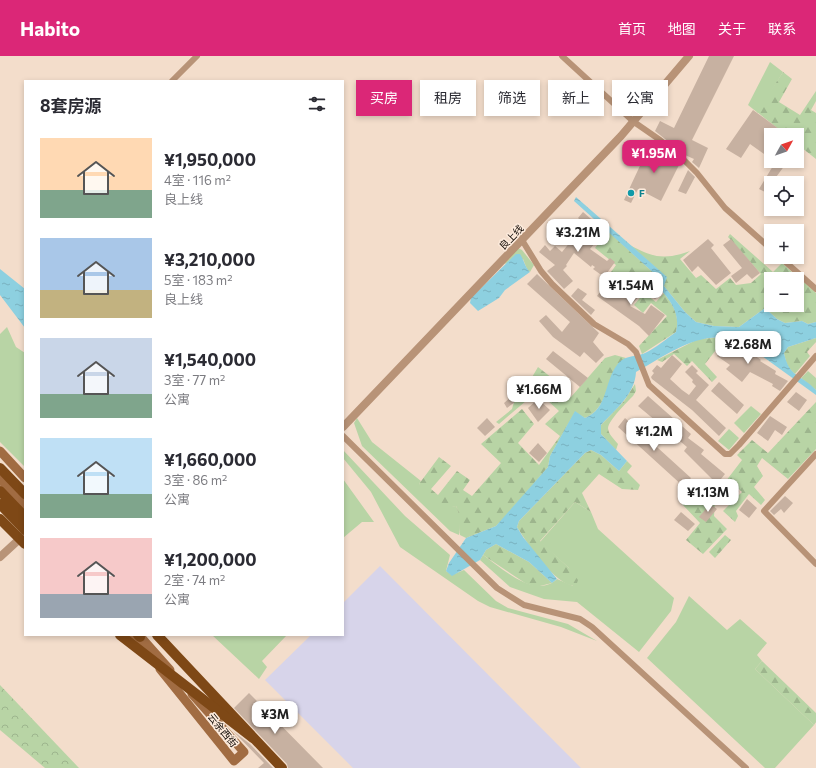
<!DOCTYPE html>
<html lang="zh">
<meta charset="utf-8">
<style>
:root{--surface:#fff;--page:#f2f2f3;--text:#2b2b33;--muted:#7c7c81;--accent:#db2777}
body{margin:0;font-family:Commissioner,"Noto Sans SC",sans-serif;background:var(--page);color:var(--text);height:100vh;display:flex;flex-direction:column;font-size:15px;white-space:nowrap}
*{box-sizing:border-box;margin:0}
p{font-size:13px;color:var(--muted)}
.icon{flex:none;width:22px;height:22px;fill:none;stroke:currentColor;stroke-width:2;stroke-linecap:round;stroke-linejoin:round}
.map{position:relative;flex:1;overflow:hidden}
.side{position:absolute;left:24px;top:24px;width:320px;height:556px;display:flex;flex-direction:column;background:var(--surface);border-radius:0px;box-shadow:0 2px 6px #0003}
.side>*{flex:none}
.banner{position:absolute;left:356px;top:24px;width:380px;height:36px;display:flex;gap:8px}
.needle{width:26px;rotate:50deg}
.fabs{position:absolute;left:764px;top:72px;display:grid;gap:8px}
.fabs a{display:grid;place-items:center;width:40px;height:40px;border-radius:0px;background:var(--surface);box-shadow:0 2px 6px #0003;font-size:20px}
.price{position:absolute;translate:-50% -34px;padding:0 9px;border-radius:8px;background:#fff;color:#222;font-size:13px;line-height:26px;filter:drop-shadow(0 1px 2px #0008)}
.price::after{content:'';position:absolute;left:50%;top:24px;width:12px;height:9px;margin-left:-6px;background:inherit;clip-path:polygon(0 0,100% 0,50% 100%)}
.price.active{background:var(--accent);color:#fff}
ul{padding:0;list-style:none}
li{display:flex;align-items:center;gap:12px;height:100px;padding:0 16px}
li span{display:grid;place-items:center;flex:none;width:112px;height:80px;border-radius:0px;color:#555}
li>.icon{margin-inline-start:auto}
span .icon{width:48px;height:48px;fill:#fffc;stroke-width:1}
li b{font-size:17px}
h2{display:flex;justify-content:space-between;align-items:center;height:48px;padding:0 16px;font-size:17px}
.pill{padding:0 14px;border-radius:0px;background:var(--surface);box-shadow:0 2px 6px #0003;font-size:14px;line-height:36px}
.pill.active{background:var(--accent);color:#fff}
header{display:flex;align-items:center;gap:24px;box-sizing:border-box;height:56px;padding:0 20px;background:var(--accent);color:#fff}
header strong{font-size:19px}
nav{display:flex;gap:22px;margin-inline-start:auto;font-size:14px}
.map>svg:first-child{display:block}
.commercial{fill:#d7d4ea}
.grass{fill:#b8d4a5}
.forest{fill:url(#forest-firs)}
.park{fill:url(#park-crowns)}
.water{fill:url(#water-ripples)}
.building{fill:#c7b1a1}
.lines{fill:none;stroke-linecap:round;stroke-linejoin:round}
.minor{stroke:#b89377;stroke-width:6}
.tertiary{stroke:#b89377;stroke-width:8}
.secondary{stroke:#a16c42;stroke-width:9}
.trunk{stroke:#7e4816;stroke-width:10}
.trunk-bridge{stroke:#7e4816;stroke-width:10}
.culture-dot{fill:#0f9aa8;stroke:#fdebdc;stroke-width:1.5}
.labels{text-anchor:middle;stroke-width:3;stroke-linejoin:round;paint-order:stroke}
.culture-label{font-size:10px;font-weight:bold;fill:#0d838f;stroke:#fdebdc;text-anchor:start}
.street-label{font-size:10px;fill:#110a05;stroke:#fdebdc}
</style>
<header>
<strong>Habito</strong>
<nav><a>首页</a><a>地图</a><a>关于</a><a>联系</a></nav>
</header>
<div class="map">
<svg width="816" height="712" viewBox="0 0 816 712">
<defs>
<pattern id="forest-firs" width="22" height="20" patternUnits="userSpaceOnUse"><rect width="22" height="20" fill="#b8d4a5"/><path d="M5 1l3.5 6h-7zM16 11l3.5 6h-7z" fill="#9db58d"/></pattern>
<pattern id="park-crowns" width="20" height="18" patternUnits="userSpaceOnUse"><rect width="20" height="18" fill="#b8d4a5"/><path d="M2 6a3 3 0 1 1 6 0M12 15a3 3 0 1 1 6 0" fill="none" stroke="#9db58d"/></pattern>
<pattern id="water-ripples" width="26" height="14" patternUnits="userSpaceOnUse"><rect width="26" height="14" fill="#8dd0e0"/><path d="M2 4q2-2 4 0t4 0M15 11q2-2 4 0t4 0" fill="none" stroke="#79b1bf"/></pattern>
</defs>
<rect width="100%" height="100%" fill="#f3ddcb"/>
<path class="commercial" d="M380,510L581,712H353L265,624L311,579H343V547Z"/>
<path class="grass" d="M770,6L783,16L758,57L748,49Z
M518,192L522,194L534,209L530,216L527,213L523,203L504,208Z
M7,271L16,291L25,297V411L0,386V278Z
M808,315L816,322V334L801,322Z
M751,350L761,358L744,377L734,367Z
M357,362L372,386L421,425L419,428L448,451L456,450L461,462L459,474V479L450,475L362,390L354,367Z
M729,373L739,382L729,394L718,385Z
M343,394L405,460L450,499L446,515L452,519L464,514L496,545L508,552L568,568L597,585L561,571L490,551L478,545L400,491L371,436L343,402Z
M343,423L374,466H362L343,482Z
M575,446L591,456L598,473L674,542L671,555L639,596L577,546L544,543L510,531L480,504L483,499C502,512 535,544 557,523L573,530L569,512L540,486Z
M689,540L727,574L740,563L767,587L757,599L762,605L755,613L814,669L775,712H765L647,602L676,566Z
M212,579H287L262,605L267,611L259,623Z"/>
<path class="forest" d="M783,16L792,23L779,46L800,59L816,35V45L811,54L816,57V103L797,88V79H786L757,56Z
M608,175L657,220L655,227L651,223L643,233L627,220L617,233L606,223L616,209L595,192Z
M730,178L773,216L782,207L792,216L787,223H771V249H797V234L804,226L816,237V266L808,268L802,265L785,267L777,263L765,252L739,271L714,270L696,266L685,256L664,230L665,220L630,189C653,202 665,204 690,195L680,203L696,222L701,219L716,233L730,222L736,229L751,227L761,218L728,181Z
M644,237L656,246L664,237C674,250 680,260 676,276L642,298L639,290L667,260L651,247L643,257L634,249Z
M726,281L705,308L717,321L712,326L692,305L687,310L674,298L662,306L657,304L698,283Z
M816,282V286L807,296L810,300L795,318C787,312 786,306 784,297L788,291Z
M615,299L626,302C606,317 610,352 585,362L575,356L550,400L548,411L506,460L496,470L466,482L460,479C457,466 463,466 456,450L444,453L424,437L419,428L439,401L451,410L431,433L438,439L457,415L470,424L463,434L472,440L501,407L481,388L522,353L534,368L518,387L539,409L560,380L545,368L559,355L547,344L557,330L571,341L605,302Z
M538,311L552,322L542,339L528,328Z
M635,328L636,335L633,340C627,346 609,364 608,372C608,378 615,384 618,388L616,394L601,378V369L624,345Z
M527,333L533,339L499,368L496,366L512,353L514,346Z
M816,346V393L788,423L762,402L757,410L763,420L754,431L765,444L761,449L749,438L736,455L738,460L735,466L723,455L742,436L730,425L721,440L716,438L742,404L737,399L752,384L768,397Z
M591,394L601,399L619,415L627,405L632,410L627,416L640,429L638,434L622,433L599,418L582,437L591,456L575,446L540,485L569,512L578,524L576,530C556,531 527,487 517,471L519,465L585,397Z
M693,435L698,439L702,435L715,445L714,460L727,473L703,498L686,484L700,467L682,448Z
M725,479L731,484L715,502L709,496Z
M496,488L529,506L552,527L536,531L525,527L483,499L486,494Z
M762,605L816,657V666L814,669L755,613Z"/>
<path class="park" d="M0,629L79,712H45L0,674Z"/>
<path class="water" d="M576,141L667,221L664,230L685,256L696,266L714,270L739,271L765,252L777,263L785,267L802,265L808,268L816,266V282L788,291L784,297C789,322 801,318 816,334V339L744,287C703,270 671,297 636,316C635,338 616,353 601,369V378L627,405L619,415L601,399L591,394L585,397L519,465L517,471L523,481L557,523L552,527L529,506L496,488L486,494L480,504L452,520L446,515L449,507L466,482L496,470L548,411L550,400L575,355L585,362C608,353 604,326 617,309C624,299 636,301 645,297C656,292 666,283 676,276C681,255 668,242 655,227L657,220L574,145Z
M516,198H520C524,204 525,211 530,216L505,234L499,242L478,255L470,247L471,242Z
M0,213L25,233V272L0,239Z"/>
<path class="building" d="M709,0H734L692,84L708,92L699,112L692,106L694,103L685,99L655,75L660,65L674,72Z
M753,54L787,79H771V103L750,88L741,102L726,93Z
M652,84L680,107L661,145L638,133L631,147L624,144Z
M776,105H788L765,136L759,133Z
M688,114L695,121L686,138L678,135Z
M583,156L605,175L590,193L607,205L610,202L615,206L604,221L593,213L595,211L592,209L591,211L574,197L566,209L567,210L563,214L573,225L564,233L547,215L555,209L539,196L545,189L550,195L555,190L562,196L585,168L578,162Z
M708,183L714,189L711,192L731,217L716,229L698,210L692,216L683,204Z
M731,183L760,217L752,223L747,218L736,227L731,220L742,212L723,189Z
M537,218L599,277L593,286L604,299L596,307L584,296L580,301L553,281L539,265L546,259L562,276L570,266L527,228Z
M631,224L643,236L630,250L645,258L651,249L665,259L649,280L639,270L597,240L606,228L615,235L621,227L624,230Z
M653,226L663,236L655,243L645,235Z
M578,232L587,238L582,244L595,254L591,259L571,240Z
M728,284L747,294L761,304L760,305L776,315L775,318L788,325L780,335L772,330L773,328L750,316L742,326L726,313L730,309L717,300Z
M553,295L588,322L580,331L546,303Z
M672,299L682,308L670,323L682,334L689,339L696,330L692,326L693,324L685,316L692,309L698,315L696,317L709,329L696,344L726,372L719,380L692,354L652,323L651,321L654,317L652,315L657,309L661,312Z
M719,326L744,349L737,358L711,335Z
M796,336L807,344L799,355L787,346Z
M648,340L691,378L688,382L704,394L701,398L725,418L717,428L684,395L687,391L638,350Z
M511,341L516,345L507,352L504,347Z
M538,343L550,354L538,366L528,352Z
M770,360L787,371L782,379L775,374L768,385L757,377Z
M487,362L495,371L485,380L477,372Z
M625,362L691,422L684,431L618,371Z
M538,387L547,397L539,406L529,397Z
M730,428L739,435L732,445L723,438Z
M785,440L793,447L784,457L781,453L774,459L770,455Z
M747,443L757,452L749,462L739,454Z
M710,448L717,453L706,466L699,461Z
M681,456L695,468L688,475L674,464Z
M249,637L323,712H288L287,708L234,652Z
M233,675L250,688L273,712H258L264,707Z"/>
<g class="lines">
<path class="minor" d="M562,0L634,66L660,84L685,105L697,117L725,152L771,193
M172,25L197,0
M522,184L541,215L552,228L594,268L628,288L636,296L649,329L725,398H730L739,389L816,300
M780,201L816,233
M343,380L497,532L524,549L580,563L592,571L746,712
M816,398L764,455L816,508"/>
<path class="tertiary" d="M343,371L621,80L689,0
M0,501L25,478"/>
<path class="secondary" d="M0,395L25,422
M0,423L25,449
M133,579L147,597
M139,579L170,614
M160,613L234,705L244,696L192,638"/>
<path class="trunk" d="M0,412L25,438
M0,435L25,461
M0,448L25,474
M138,579L140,581
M157,579L282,712"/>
<path class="trunk-bridge" d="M0,463L25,488
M120,579L253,682"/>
</g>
<circle class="culture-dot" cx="631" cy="137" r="4"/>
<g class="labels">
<g class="culture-label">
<text x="639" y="141">F</text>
</g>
<g class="street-label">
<text transform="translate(511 181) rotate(-46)" y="4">良上线</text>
<text transform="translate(223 674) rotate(51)" y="4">云余西街</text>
</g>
</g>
</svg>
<div class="fabs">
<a><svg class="needle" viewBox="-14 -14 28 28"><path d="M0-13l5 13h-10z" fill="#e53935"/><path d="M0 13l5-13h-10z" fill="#7c7c81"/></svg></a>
<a><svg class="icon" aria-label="locate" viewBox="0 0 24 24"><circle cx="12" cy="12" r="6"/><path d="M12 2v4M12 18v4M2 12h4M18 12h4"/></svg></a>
<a>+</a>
<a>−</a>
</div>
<b class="price active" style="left:654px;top:118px">¥1.95M</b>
<b class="price" style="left:578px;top:197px">¥3.21M</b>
<b class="price" style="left:631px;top:250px">¥1.54M</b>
<b class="price" style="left:748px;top:309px">¥2.68M</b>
<b class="price" style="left:539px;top:354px">¥1.66M</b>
<b class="price" style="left:654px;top:396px">¥1.2M</b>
<b class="price" style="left:708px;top:457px">¥1.13M</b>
<b class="price" style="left:275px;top:679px">¥3M</b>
<div class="banner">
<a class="pill active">买房</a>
<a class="pill">租房</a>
<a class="pill">筛选</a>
<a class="pill">新上</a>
<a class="pill">公寓</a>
</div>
<section class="side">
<h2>8套房源<svg class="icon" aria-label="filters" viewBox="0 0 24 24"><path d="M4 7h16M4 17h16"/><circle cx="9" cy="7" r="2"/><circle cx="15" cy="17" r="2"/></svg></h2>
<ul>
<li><span style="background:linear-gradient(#ffd9b3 65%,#7fa58c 0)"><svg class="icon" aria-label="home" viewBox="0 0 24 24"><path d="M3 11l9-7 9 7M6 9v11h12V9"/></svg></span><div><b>¥1,950,000</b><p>4室 · 116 m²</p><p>良上线</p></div></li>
<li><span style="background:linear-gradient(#a9c7e8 65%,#c2b280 0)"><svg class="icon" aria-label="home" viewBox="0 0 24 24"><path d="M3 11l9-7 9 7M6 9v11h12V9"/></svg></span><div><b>¥3,210,000</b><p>5室 · 183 m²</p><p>良上线</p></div></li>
<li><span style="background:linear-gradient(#c9d6e8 70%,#7fa58c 0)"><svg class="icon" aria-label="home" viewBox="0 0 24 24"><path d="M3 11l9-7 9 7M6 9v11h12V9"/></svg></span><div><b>¥1,540,000</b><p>3室 · 77 m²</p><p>公寓</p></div></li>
<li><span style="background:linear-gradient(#bfe0f5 70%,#7fa58c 0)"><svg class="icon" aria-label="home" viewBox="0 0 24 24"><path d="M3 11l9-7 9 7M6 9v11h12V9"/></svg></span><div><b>¥1,660,000</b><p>3室 · 86 m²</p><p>公寓</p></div></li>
<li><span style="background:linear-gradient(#f6c9c9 70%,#9aa5b1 0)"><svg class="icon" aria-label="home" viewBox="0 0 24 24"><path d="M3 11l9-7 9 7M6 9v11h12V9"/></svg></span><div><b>¥1,200,000</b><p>2室 · 74 m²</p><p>公寓</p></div></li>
</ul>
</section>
</div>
